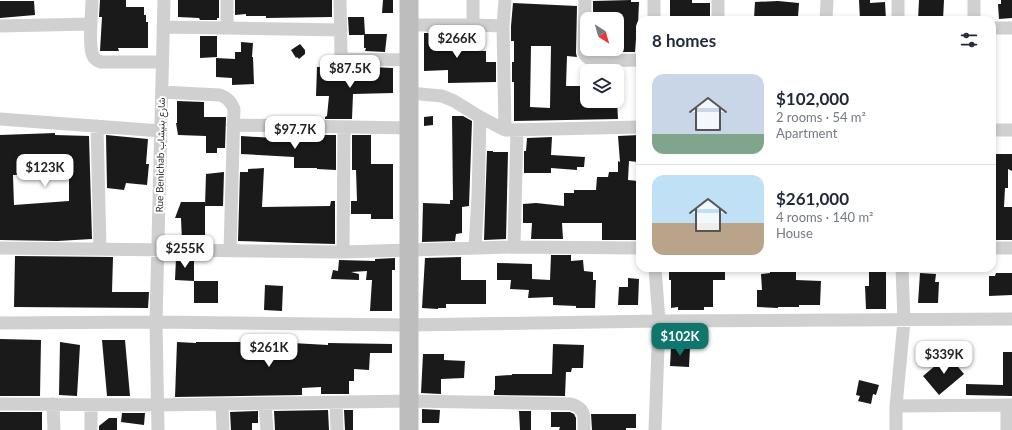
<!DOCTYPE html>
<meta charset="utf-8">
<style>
:root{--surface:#fff;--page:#f6f6f7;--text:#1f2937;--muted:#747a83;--line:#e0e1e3;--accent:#0f766e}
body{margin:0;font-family:Lato,Vazirmatn,sans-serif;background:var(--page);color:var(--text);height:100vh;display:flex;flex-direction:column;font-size:15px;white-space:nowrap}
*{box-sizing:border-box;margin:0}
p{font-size:13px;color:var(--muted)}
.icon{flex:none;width:22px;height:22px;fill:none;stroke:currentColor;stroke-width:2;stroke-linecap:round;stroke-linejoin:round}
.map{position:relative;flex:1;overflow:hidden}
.details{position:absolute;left:636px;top:16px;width:360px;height:256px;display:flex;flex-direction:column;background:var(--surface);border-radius:12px;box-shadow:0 2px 6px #0003}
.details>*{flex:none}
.needle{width:26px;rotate:143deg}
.fabs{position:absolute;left:580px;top:12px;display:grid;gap:8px}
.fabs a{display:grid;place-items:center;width:44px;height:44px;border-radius:8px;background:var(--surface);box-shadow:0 2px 6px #0003;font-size:20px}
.price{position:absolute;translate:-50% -34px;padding:0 9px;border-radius:8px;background:#fff;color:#222;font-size:13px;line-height:26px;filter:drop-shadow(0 1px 2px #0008)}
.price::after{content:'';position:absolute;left:50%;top:24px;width:12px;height:9px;margin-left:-6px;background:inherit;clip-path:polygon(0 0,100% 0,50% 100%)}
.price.active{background:var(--accent);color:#fff}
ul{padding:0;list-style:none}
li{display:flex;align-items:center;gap:12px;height:100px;padding:0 16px}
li+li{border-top:1px solid var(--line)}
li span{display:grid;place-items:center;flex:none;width:112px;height:80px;border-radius:12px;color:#555}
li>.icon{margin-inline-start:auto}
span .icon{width:48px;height:48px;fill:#fffc;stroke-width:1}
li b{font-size:17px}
h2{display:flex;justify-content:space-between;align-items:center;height:48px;padding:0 16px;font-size:17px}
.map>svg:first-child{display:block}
.building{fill:#1a1a1a;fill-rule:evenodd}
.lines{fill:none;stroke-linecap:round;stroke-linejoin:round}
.street{stroke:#d0d0d0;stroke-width:13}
.secondary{stroke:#bdbdbd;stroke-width:19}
.labels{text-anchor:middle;stroke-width:4;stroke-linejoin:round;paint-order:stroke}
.street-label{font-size:10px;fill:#333;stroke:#fff}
</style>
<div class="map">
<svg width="1012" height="430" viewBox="0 0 1012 430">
<rect width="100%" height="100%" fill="#fff"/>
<path class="building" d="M100,0H126V7H144V15H146V22H148V48H118L119,51H100L102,17H99Z
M178,0H219V18H217V20H200L199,18L178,17Z
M235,0H332V17L266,18V16H246V14L235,15Z
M383,0H393V13H382Z
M631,0V2H639L638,25H637L635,52H617V19L593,18V1Z
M670,0H692V3H710V20H670Z
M859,0H870V3L885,2L886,20H860Z
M919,0H944L943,20H918Z
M1001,0H1012V18L999,19L998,4H1001Z
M0,1H34L35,15L0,18Z
M778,1L799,3L798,17L790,16V20L754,18L755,2Z
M513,3L577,6L576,53L577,57L567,56L566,86H587V101H617L618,119L514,121V82H512V62H514V41H511V26ZM531,46H551L550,108L530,107Z
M348,17H364L365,34H387L385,52L365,51L366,48H364V35H349Z
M424,33H453V39L470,40V51H486V62H496V82L448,83V70L424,71Z
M200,36H217V57L200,58Z
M241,42L253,43L252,57H253L254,84L232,85V78L216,77V58L235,59V52H241Z
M300,44L305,50V54L299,59L297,57L296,58L291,50Z
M317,67H335V78L363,79V77H372V67L393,68V93L353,94L352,119H325V117L327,116L329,96H316Z
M177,101L204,102V117H226L225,148H217V153H206V136L178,135L176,123H177Z
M433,116V125L424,126V117Z
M452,116H463L472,121L469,206L462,207V233L456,234L455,241L422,242L423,203L450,204V200H453Z
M55,133V135L89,136L92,239L57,241L0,240V135ZM69,173V201L14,205L13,175Z
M106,135L148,139L146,164H149L147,185L126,183L124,190L107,188Z
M324,135H336V170L317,169V168H294V157L241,154V136L274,138L273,136H278L318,138V136H324Z
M352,135H371V164H393V219H371V214H351V201H357L356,170H352Z
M640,135L638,162L629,161L628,180L638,181L637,202L638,227H640V240H602V223H562L563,239H531L532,223H523V204L536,203L564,206V193H574V190H596L597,177H608L609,172H618V161L620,162L618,136Z
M552,137L551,155L585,157L584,167H577V170L551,168V173H524V151H526L527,138Z
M487,151H493V152H508L506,239L484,240Z
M992,154H1012V171L1008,169V188H1005L1004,207H1012V240H992Z
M264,168L262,207L330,206L331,201H335V244L297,243L238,241L240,172H248V169Z
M224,172L223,206H205L206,174Z
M181,202H205V242H182L181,218H175Z
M551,255H571V261L583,260L584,271L593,272V280H596L595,308H576V306L553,305V297L528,298L529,290L510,289L511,280H497V263L532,264V279L550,280Z
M15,256L113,257L112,292H149L148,308L14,307Z
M461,257V280H486V304H446V308H438V309L422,308L425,258Z
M176,258H194V281L175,280Z
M395,258V270H392V311H370L372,280H366L367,271L351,272L359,274V280L331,279L333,270L338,271L339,260L375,261V259Z
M669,268H725V280H713V307H704V310H678V307L671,308V280H669Z
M770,268H796V280L821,281L820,305H799V307H778V308L757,307V290H762L761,274L770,273Z
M869,268H886V309H866L865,286H869Z
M920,273L936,274L935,282H939L938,303H918Z
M996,273H1012V295L989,296V276H995Z
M628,278L639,279L638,305H618L619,287H628Z
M194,281H218V303H194Z
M265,285L283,286L282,311L264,310Z
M0,339L41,340L40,396H0Z
M102,340H125L130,396H107Z
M60,342L80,345L77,396L59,395Z
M177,342L196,343V342H244L261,343V344L292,345V343L328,345V343L392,344V353H370L369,370L354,369V381H349V394H321V387L302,388V395L175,397Z
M553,344L584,345L583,368H572L571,372H566L565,396L494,395V390H495V376L512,375V374H552Z
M671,347L690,348L689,367L670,366Z
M1003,352H1012V396L966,395V384L1003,385Z
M423,354H444V360L465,361L464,378L441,379V394L421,393Z
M948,355L964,374L939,395L923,376Z
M859,380L879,385L876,395L873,394L871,404L858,401L860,396L856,395Z
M422,409L440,410L439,423H422Z
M328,410L329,430H275L274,411Z
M344,410H353V430H345Z
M258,411V423H252V430H231L230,412Z
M519,411H531V430H520Z
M0,412H42V430H0Z
M551,412H570L574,414L576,418V430H559L560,427H551Z
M122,413H145L144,425L121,422Z
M591,414H636V428H626V430H592Z
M109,418H117V430H99V426Z"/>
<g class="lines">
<path class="street" d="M92,0C92,13 88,46 93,56C95,60 98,61 101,62H162
M340,0L341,54L345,59L409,60
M585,0L584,53L586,56L592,61L640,60
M898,0V20
M974,0V20
M654,20V0
M718,20V0
M826,20L827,0
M409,25H473V0
M473,25L503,26L505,130
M0,26L91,24
M503,26L505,0
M163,27L341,30
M227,28V0
M992,28H1012
M162,92L220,95C228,98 231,102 234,109L230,251
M409,93L442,96L454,101L480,117L505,130L640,127
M0,119L161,131
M233,125L409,128
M97,126L100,249
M992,130H1012
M514,247L517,130
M0,248L343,252L514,247L640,248
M475,248L478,197L480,117
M992,248H1012
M343,252L344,127
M655,268L659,321L655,430
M0,323L156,322L408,325L659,321L1012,319
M336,403L337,430
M0,404L157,405L409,401L571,404C586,408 584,417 584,430
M53,404L54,430
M222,404L223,430
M265,404L267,430
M91,405V430
M896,406L1012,405
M158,430L156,322L164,0
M896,430V406L904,321L902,268
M1007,430V405"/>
<path class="secondary" d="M409,430V0"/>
</g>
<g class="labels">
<g class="street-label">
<text transform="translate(160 155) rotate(-89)" y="4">Rue Benichab شارع بنيشاب</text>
</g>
</g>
</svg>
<div class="fabs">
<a><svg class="needle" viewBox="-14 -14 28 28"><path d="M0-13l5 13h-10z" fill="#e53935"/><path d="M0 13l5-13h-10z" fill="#747a83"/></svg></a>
<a><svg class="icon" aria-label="layers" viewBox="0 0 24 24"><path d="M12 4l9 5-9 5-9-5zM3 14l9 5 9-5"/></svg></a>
</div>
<b class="price" style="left:457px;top:59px">$266K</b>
<b class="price" style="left:350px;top:89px">$87.5K</b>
<b class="price" style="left:295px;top:150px">$97.7K</b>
<b class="price" style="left:45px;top:188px">$123K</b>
<b class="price" style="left:185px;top:269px">$255K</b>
<b class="price active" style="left:680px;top:357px">$102K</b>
<b class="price" style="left:269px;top:368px">$261K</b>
<b class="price" style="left:944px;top:375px">$339K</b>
<section class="details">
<h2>8 homes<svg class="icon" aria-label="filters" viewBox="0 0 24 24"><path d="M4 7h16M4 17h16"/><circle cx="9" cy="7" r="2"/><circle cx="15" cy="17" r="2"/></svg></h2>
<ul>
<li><span style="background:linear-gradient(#c9d6e8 75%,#7fa58c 0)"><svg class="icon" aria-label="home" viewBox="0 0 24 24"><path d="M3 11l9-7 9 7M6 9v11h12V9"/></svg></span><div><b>$102,000</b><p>2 rooms · 54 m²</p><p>Apartment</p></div></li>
<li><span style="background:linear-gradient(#bfe0f5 60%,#b9a48a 0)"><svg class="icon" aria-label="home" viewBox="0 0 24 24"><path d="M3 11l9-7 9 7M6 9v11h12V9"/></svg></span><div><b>$261,000</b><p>4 rooms · 140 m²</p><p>House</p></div></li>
</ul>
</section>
</div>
